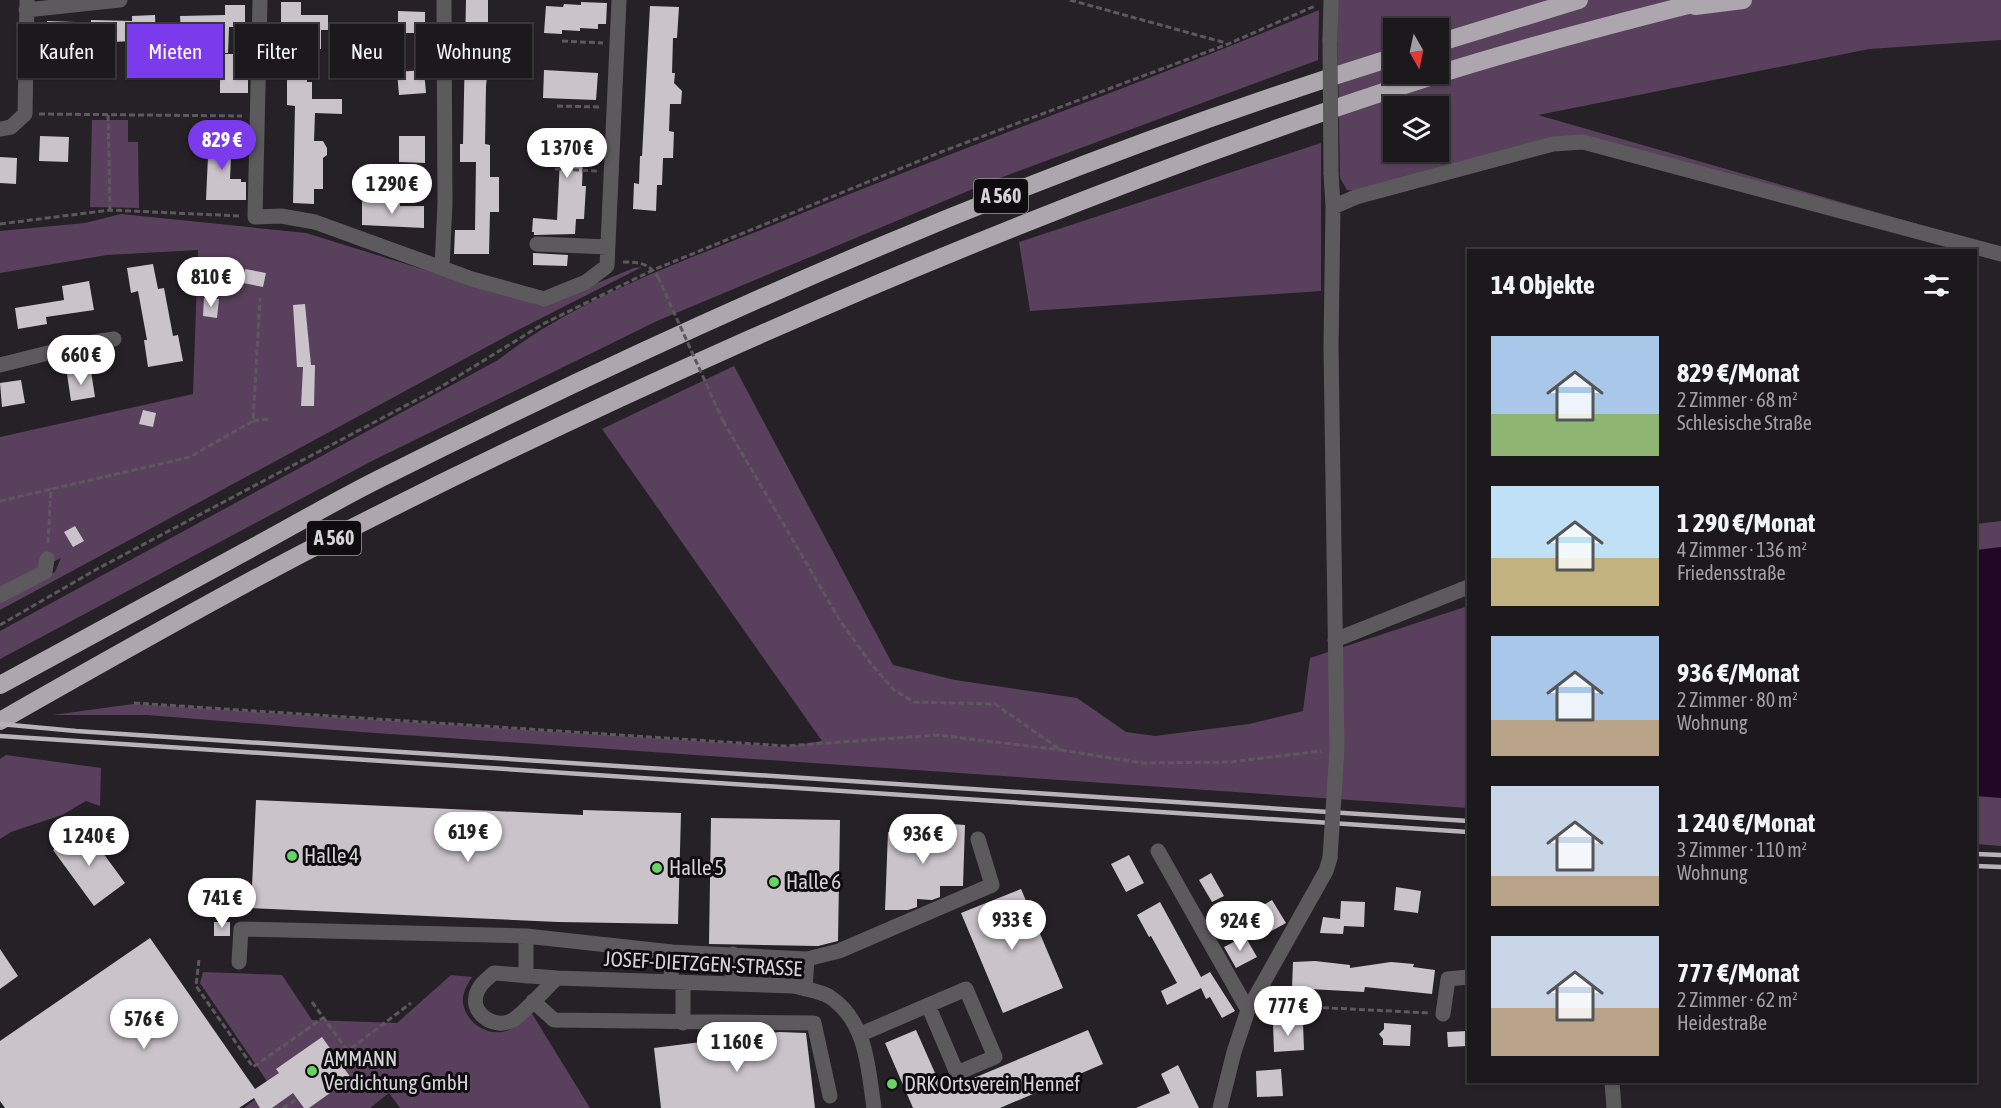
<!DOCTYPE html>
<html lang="de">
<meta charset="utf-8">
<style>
:root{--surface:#1c191d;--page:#252226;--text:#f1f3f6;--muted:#a0a0a4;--line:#3a383b;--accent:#7c3aed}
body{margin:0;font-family:"Asap Condensed",sans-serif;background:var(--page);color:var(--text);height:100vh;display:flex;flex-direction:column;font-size:22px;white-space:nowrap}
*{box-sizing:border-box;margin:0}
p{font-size:20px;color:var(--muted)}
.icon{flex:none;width:33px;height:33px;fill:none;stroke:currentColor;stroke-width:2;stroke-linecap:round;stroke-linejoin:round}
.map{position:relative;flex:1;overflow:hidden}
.panel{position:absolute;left:1467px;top:249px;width:510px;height:834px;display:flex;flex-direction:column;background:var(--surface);border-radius:0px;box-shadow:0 2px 4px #0004,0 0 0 2px var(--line)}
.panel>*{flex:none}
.banner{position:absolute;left:18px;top:24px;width:570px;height:54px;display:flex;gap:12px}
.needle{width:39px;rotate:171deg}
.fabs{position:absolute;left:1383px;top:18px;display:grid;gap:12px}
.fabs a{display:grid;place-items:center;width:66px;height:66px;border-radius:0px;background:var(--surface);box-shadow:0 2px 4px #0004,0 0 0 2px var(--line);font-size:30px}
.price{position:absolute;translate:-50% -51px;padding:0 14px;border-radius:21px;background:#fff;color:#222;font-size:20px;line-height:39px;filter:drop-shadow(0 2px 3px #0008)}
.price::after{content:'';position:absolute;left:50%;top:36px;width:18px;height:14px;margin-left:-9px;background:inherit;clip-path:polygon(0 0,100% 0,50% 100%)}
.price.active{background:var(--accent);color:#fff}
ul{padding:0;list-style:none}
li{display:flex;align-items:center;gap:18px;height:150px;padding:0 24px}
li span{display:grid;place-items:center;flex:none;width:168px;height:120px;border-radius:0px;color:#555}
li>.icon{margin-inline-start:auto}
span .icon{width:72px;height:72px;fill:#fffc;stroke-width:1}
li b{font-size:26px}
h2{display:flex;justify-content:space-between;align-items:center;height:72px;padding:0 24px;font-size:26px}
.chip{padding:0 21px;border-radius:0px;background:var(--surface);box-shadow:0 2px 4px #0004,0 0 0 2px var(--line);font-size:21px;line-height:54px}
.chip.active{background:var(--accent);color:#fff}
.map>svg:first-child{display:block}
.green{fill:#59405c;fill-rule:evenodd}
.water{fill:#210824}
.building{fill:#cac3ca}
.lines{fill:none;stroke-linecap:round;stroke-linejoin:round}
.path{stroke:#5d585e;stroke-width:3;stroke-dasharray:6 3;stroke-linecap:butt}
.minor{stroke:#5d5a5d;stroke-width:15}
.highway{stroke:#ada6ae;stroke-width:18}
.rail{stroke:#b7b3b8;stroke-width:4.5}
.path-bridge{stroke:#5d585e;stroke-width:3;stroke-dasharray:6 3;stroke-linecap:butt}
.minor-bridge{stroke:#5d5a5d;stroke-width:15}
.poi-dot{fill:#68d465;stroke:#0e0c0e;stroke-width:2}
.labels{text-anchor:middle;stroke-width:6;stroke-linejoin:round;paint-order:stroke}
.shield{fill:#0e0c0e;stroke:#9a979b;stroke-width:1.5}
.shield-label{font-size:20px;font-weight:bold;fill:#d6d3d7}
.poi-label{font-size:21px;fill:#d6d3d7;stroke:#0e0c0e;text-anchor:start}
.street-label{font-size:21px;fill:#d6d3d7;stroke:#0e0c0e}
</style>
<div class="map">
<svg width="2001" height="1108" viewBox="0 0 2001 1108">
<rect width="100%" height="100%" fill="#262127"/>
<path class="green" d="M1337,0H2001V40L1869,49L1538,115L2001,248L1583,144L1362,192L1347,190L1340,178ZM1394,28H1438V74H1394ZM1394,106H1438V152H1394Z
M1319,10L1318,60L992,181L657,321L370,462L0,659V631L498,360C580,296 687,260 783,221C961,148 1142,83 1319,10Z
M92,120H128V142H138L139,208L90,207Z
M1321,143V291L1030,311L1019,242Z
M121,214L306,233L541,306L634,268L642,267L516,331L0,610V599L55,572L61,558L0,588V437L193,394L198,250L107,255L0,273V231L85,223Z
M734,366L893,665L955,680L1077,698L1126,732L1155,736L1249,724L1303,711L1310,658L1468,606V808L361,732L147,715H53L133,704L785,747L822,741L602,429Z
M2001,521V846L1976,844V524Z
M6,755L101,768L100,806L86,801L62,815L11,832L0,839V759Z
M203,972L282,975L312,1020L397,1023L451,975L472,977C467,985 462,993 463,1003C466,1024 490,1038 509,1030C518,1026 524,1020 531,1012L590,1108H400L389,1093L370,1108H244L271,1087L200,983Z"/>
<path class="water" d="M2001,547V798L1976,796V550Z"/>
<path class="building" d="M466,0H488V28H496V53H501L500,68H488L486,86L485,144L490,145V177H499V212H490L489,254H454L455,230H475L476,162H460V144H463Z
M281,2H301V15H328V30H321V49H307V82H312V99H342V114L315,113L314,141H323L327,148V155L323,158V189H314V204L293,203L295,106L287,105V37H277L278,24H281Z
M581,2L607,3L606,24H598V29L580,28V31L562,30V34L544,33L546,6L563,7L564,4L581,5Z
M225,5H245V27H229L228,53L182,54L180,16L225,15Z
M650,6L679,7L677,38H673L672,73H675L674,83L682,91L681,104H670L669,131L674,132L673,158H663L662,185H657L656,211L633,209L634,183L639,184L640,156H642Z
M398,11L425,12V33H398Z
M155,15L156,40L111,42V60H89L90,46H85L78,22H91V20L132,21V16Z
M47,21L76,22V45L46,44Z
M220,54H248V93H220Z
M424,70L426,93L399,95L397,72Z
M544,70L598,73L596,100L543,98Z
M542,130L597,133L595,157H588V160H583L582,186H586L584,219H576L575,234L534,235V232H532L533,218L557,220L560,159L548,158V155L541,154Z
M209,134L232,135L230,179H241V182H246V200H206Z
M40,136L69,137L68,162L39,161Z
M399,136H425V163L399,162Z
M0,157L17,158L16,184L0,183Z
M362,201H385V203H400V206H424V228L362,225Z
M533,253L568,255L567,266L533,265Z
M153,264L158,289L164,288L173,336L178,335L183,361L148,367L144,340H147L138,291L131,293L127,268Z
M245,269L266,273L263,287L243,283Z
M89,281L94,310L46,317L47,324L18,329L15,308L64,300L62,286Z
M204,298L219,299L217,318L203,316Z
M305,304L311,365H315L314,406H301L303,367H297L293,305Z
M91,371L95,397L71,401L67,374Z
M21,380L25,403L2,407L0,383Z
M143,410L156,413L153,427L139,424Z
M75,526L84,541L73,547L64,532Z
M256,800L583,815V810L681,813L678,924L558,922L251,908Z
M711,818L840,820L838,941L818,946L709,944Z
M937,823L965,825L963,886H940V897L932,900L917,899V907L908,910H885L888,832L937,833Z
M84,827L125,883L94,906L53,850Z
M1129,855L1144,883L1126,892L1111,864Z
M1211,873L1224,896L1212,902L1199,880Z
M1396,887L1421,891L1418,913L1394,910Z
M1021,889L1063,988L1003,1013L961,913Z
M1272,900L1286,923L1266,934L1255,910Z
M1341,901L1365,902L1364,927L1344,926L1343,934L1320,933L1323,917L1340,919Z
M1160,902L1201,977L1210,972L1235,1011L1222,1018L1210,997L1206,999L1201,988L1167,1005L1161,991L1177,983L1151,936L1149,937L1137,915Z
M214,922H230V936H214Z
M1245,936L1257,957L1236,968L1224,947Z
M150,938L255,1089L279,1073L276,1069L322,1037L351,1078L309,1108H304L293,1093L272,1108H260L254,1098L239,1108H5L0,1101V1041Z
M0,949L18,976L0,989Z
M1315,961L1350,965V968L1391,962L1414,964L1413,967L1435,970L1432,994L1365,987L1364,992L1292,988L1293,962Z
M1303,1023L1304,1050L1274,1052L1273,1024Z
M1384,1023L1411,1025L1410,1046L1383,1045V1039L1379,1034L1384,1029Z
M916,1030L943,1091L1088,1030L1103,1064L1000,1108H913L885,1043Z
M1468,1031V1046L1448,1047L1447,1032Z
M779,1032L806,1033L815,1108H661L654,1048Z
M1178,1065L1199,1108H1136L1170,1093L1161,1074Z
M1281,1069L1283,1096L1257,1097L1256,1071Z"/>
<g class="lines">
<path class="path" d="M1070,0L1226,43
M562,41L603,43
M557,106L600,107
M39,114L242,116
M108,115L110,210
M555,169L598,171
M0,224L110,210L240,216
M623,262C639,262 649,263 658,277
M253,421L270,419
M723,421L841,622L872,665L894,690L914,702L995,704L1061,750L1143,763L1230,762L1322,751
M0,501L190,457L253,421L260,298
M48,543L51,488
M0,625L97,569L439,388L543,324L653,270L941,152L1228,44L1315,6
M134,703L786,746L938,735L1061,750
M199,960L196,986L253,1067L323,1018
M312,1002L347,1050
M1269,1005L1430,1013
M337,1059L411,1003
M283,1108L297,1099"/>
<path class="minor" d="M260,0L255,217L281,216L315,222L472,279L544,299L586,282L607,266L619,0
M26,10L120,0
M1330,40L1331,0
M0,129L11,127L25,114L27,0
M1331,173L1333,207L1331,347L1337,749L1335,780
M1333,207L1356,197L1553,144L1583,142L2001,254
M537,244L608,247
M442,268L445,203L444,0
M0,365L88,343L114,339
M0,595L45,572L47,559
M1335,640L1468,587
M1158,851L1248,1010
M526,936L672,952L807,959L839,951L992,885L978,839
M239,962L241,929L526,936V976
M557,978C545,989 526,1011 513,1020C493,1031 467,1011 478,990C481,983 488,978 494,973L557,978L794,986C805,989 821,991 830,997C867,1022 868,1068 874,1108
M671,982L672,952
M683,982V1023
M732,984L733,954
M805,989L807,959
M533,1001L554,1020L814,1023L830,1096
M1443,1014L1448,979L1468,977
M861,1034L966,989L995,1057L957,1073L928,1005
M1612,1082L1614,1108
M1220,1108L1234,1052L1248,1010L1326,871L1330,858"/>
<path class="highway" d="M1695,6L1743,0
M1438,43L1579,0
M0,685C83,640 167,594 250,549C293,526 335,501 379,479C706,315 1044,166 1394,57
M0,721C100,664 200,607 303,553C446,479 593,409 741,343C960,246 1183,157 1411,83C1508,51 1608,25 1708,0"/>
<path class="rail" d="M0,724L76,731L1468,821
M0,736L1468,832
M1976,854L2001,855
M1976,866L2001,867"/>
<path class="path-bridge" d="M658,277L723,421"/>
<path class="minor-bridge" d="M1330,40L1331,173
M1330,858L1335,780"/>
</g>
<g class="poi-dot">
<circle cx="292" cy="856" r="6"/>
<circle cx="657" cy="868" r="6"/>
<circle cx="774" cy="882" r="6"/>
<circle cx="312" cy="1071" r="6"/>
<circle cx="892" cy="1084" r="6"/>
</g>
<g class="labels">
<g class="shield">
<rect x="974" y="179" width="54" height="34" rx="4.5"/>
<rect x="307" y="521" width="54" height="34" rx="4.5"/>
</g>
<g class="shield-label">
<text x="1001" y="203">A 560</text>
<text x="334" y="545">A 560</text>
</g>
<g class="poi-label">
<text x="304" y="863">Halle 4</text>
<text x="669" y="875">Halle 5</text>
<text x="786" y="889">Halle 6</text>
<text x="324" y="1066">AMMANN<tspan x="324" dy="24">Verdichtung GmbH</tspan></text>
<text x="904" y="1091">DRK Ortsverein Hennef</text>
</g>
<g class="street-label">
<text transform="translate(703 964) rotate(3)" y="7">JOSEF-DIETZGEN-STRASSE</text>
</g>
</g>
</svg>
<div class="fabs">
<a><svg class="needle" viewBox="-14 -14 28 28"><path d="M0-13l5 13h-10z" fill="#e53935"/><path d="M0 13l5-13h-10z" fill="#a0a0a4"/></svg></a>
<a><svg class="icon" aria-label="layers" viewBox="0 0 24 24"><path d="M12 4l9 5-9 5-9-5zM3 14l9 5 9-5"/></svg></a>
</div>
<b class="price active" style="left:222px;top:171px">829 €</b>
<b class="price" style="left:567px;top:179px">1 370 €</b>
<b class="price" style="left:392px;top:215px">1 290 €</b>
<b class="price" style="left:211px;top:308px">810 €</b>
<b class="price" style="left:81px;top:386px">660 €</b>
<b class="price" style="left:468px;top:863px">619 €</b>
<b class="price" style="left:923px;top:865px">936 €</b>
<b class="price" style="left:89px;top:867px">1 240 €</b>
<b class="price" style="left:222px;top:929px">741 €</b>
<b class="price" style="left:1012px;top:951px">933 €</b>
<b class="price" style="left:1240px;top:952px">924 €</b>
<b class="price" style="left:1288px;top:1037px">777 €</b>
<b class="price" style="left:144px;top:1050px">576 €</b>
<b class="price" style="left:737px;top:1073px">1 160 €</b>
<div class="banner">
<a class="chip">Kaufen</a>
<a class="chip active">Mieten</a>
<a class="chip">Filter</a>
<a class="chip">Neu</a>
<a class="chip">Wohnung</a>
</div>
<section class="panel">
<h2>14 Objekte<svg class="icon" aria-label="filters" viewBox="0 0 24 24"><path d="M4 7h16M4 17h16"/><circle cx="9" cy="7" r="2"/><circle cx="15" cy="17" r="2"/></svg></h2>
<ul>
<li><span style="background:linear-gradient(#a9c7e8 65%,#8fb573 0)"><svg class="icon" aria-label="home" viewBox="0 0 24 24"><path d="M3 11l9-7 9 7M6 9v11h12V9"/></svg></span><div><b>829 €/Monat</b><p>2 Zimmer · 68 m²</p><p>Schlesische Straße</p></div></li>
<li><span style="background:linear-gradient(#bfe0f5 60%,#c2b280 0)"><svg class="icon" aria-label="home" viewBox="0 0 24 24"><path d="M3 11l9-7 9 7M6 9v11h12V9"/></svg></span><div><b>1 290 €/Monat</b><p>4 Zimmer · 136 m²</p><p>Friedensstraße</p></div></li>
<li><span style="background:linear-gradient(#a9c7e8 70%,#b9a48a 0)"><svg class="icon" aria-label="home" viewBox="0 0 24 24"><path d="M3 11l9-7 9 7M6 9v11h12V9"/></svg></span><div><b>936 €/Monat</b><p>2 Zimmer · 80 m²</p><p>Wohnung</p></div></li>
<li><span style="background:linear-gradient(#c9d6e8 75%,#b9a48a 0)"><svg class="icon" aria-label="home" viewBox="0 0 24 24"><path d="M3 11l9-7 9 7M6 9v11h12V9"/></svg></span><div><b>1 240 €/Monat</b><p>3 Zimmer · 110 m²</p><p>Wohnung</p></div></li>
<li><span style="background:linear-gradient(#c9d6e8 60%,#b9a48a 0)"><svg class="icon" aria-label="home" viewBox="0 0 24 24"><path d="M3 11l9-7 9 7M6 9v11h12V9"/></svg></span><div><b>777 €/Monat</b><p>2 Zimmer · 62 m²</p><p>Heidestraße</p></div></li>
</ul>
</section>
</div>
